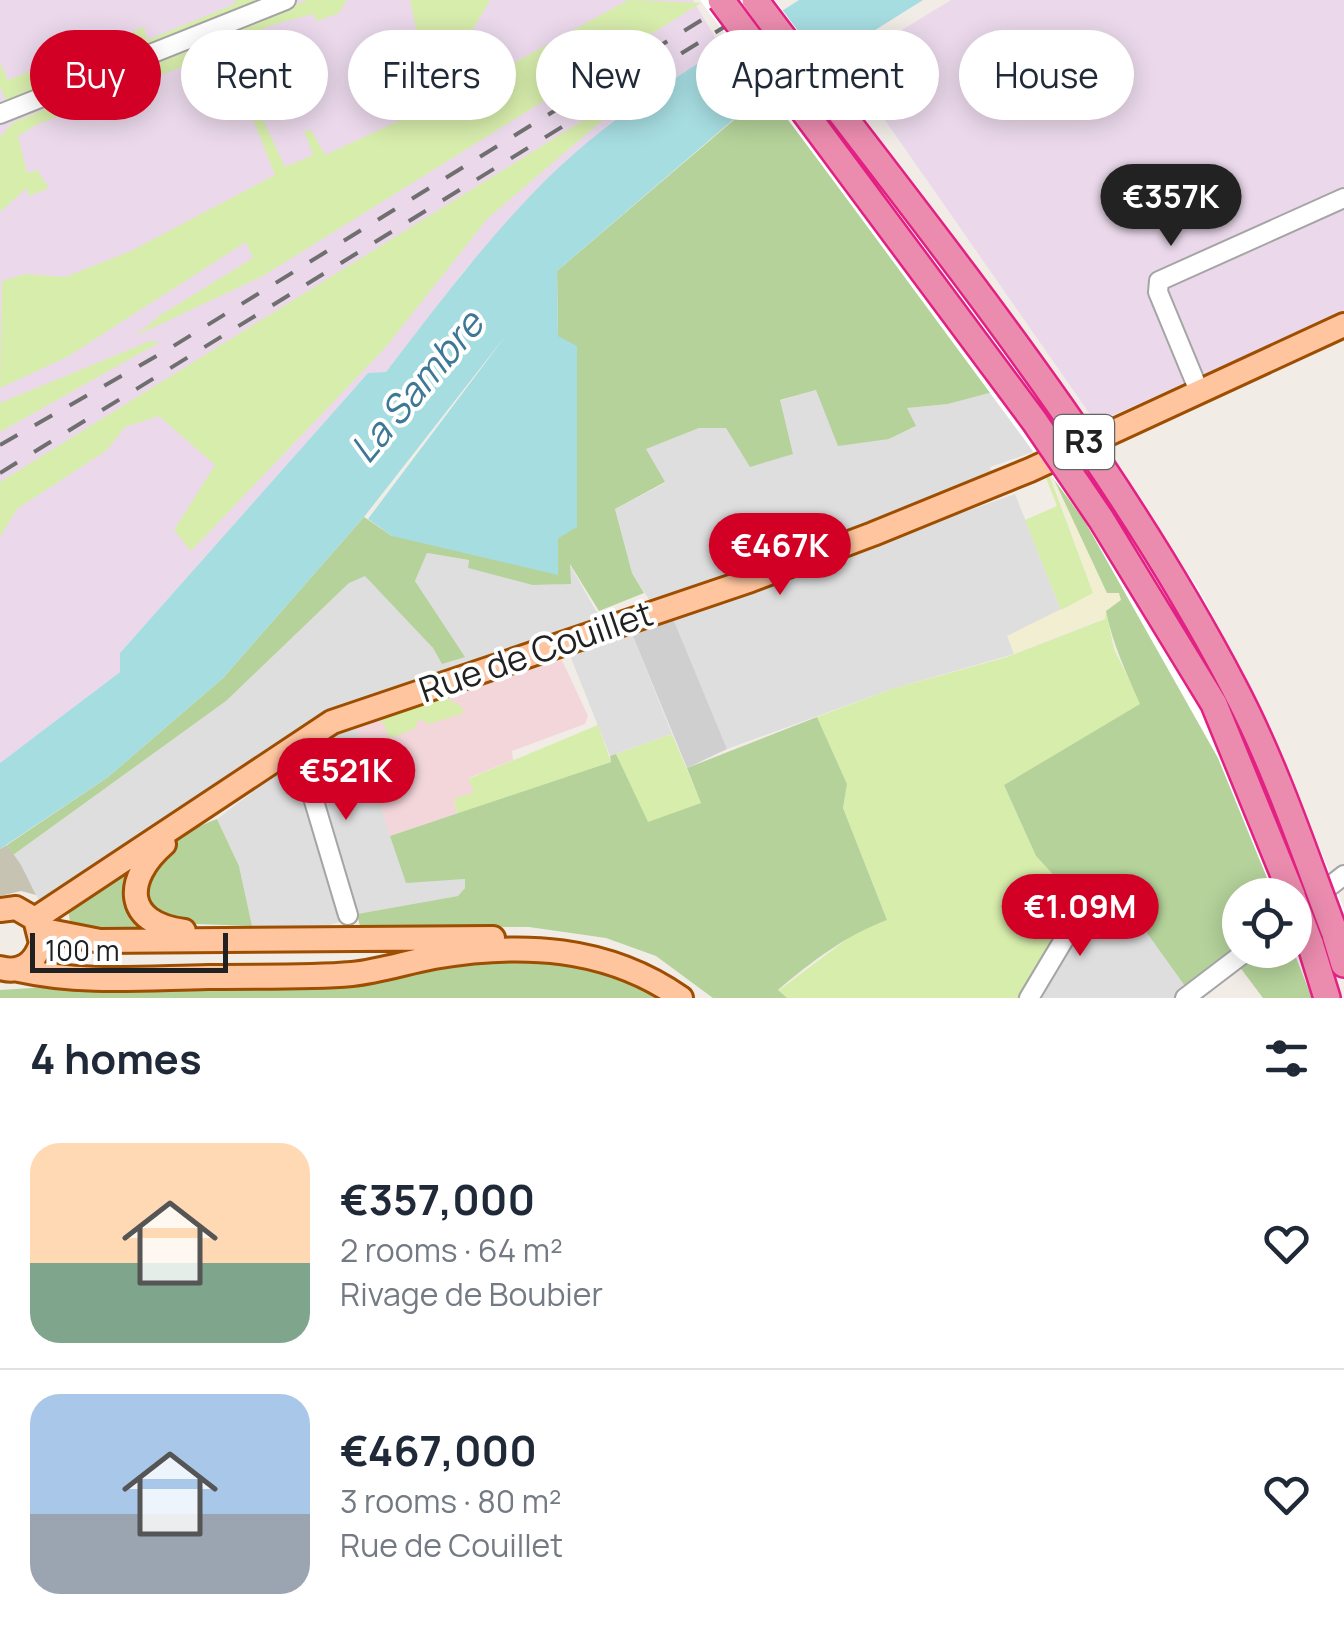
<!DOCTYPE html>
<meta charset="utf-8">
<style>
:root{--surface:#fff;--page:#f6f6f7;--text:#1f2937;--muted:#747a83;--line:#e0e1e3;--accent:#d20024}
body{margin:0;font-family:Manrope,sans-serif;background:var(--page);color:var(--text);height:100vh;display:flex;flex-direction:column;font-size:38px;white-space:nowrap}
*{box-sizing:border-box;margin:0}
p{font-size:32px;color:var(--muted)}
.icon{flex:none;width:55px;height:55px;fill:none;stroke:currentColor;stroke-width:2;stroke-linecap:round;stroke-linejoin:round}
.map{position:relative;height:998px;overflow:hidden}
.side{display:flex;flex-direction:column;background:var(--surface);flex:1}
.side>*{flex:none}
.guide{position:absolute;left:30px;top:30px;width:1285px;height:90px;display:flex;gap:20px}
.buttons{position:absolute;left:1222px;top:878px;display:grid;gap:20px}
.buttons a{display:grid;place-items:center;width:90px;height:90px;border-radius:50%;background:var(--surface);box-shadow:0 5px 25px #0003;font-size:50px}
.scale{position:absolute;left:30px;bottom:25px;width:198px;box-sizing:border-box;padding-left:10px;border:5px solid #212121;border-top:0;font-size:28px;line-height:35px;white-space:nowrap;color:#212121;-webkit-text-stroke:8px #fff;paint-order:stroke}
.price{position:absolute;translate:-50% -85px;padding:0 22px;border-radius:35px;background:var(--accent);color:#fff;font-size:32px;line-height:65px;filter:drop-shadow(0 2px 5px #0008)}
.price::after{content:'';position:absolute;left:50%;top:60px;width:30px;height:22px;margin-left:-15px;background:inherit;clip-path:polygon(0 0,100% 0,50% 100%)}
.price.active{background:#222;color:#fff}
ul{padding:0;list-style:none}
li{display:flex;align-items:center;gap:30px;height:250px;padding:0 30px}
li+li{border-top:2px solid var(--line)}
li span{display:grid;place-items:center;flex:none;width:280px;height:200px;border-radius:30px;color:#555}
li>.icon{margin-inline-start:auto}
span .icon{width:120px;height:120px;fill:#fffc;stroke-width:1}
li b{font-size:42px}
h2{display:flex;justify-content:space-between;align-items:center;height:120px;padding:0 30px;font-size:42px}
.tag{padding:0 35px;border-radius:45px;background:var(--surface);box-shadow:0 5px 25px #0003;font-size:35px;line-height:90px}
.tag.active{background:var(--accent);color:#fff}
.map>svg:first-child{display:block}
.residential{fill:#dfdede}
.commercial{fill:#f2d6da}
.industrial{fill:#ebd9eb}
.religious{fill:#cfcfcf}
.construction{fill:#c7c3b2}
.farmland{fill:#f1eed2}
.grass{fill:#d7edac}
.forest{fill:#b4d29a}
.water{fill:#a6dde1}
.pier{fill:#fff}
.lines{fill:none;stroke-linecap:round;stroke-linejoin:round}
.minor-casing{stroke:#a5a5a5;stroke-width:22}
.major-casing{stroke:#9e4e00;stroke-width:28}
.highway-casing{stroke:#e32084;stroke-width:30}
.minor{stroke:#fff;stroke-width:18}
.major{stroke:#ffc59f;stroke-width:22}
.highway{stroke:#eb8cae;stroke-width:25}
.rail{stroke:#6f6f6f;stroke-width:4;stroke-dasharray:20 20;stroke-linecap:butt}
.highway-bridge-casing{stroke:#e32084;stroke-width:30;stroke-linecap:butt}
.highway-bridge{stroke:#eb8cae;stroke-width:25}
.labels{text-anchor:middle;stroke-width:8;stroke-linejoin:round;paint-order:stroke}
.shield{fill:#fff;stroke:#646464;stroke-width:2.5}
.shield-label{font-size:32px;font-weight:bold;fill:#212121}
.street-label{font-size:35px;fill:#212121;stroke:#fff}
.water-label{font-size:38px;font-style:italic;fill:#3d7895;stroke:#fff}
</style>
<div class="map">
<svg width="1344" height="998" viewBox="0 0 1344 998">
<rect width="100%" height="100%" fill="#f2ece7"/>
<path class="residential" d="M816,390L889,439L915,427L906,408L948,404L993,392L1033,452L990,467L992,475L883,525L653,606L632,573L615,509L665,483L645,449L699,428H727L769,458L793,454L779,401Z
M1015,494L1061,610L1008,636L1014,654L892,689L727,749L672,616Z
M427,553L469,560L468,568L537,585L562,584L569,563L604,625L398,695L43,907L13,855L226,701L349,583L365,575L433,648L442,664L464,656L415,581Z
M630,629L672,734L610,756L567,648Z
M355,724L406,882L465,879V888L458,896L357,914L308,747Z
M295,760L345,920L327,926H252L239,866L217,819Z
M1102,878L1112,884L1189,990L1179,998H1023L1074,903L1071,894L1080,884Z"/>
<path class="commercial" d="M562,660L588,716L585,724L512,751L513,760L469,778L475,792L454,799L457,814L390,836L355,724Z"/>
<path class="industrial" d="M0,0H693L722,49L628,111L554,173L464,271L386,372L367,374L120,653V672L0,763Z
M951,0H1344V311L1096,423L846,64Z"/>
<path class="religious" d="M672,616L727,749L687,768L630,629Z"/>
<path class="construction" d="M7,845L21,865L36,895L21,891L0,896V849Z"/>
<path class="farmland" d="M1051,473L1107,592L1119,593L1122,600L1105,618L1014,654L1007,636L1093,593Z"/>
<path class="grass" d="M235,0H271L23,102L6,100L0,87V63L8,80L144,27L147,40L235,4Z
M307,0H347L339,13L317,21L313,14C280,22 242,31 221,60L204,58L36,125L18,136L27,173L37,170L49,188L29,196L27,188L0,212V137L14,122Z
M410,0H490L471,33L435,40L416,29Z
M628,0L701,3L263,276L135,336L159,316L253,258L246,242L67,357L0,388L2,281L25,274L65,277L131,251L275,175L252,117L261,115L285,167L313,155L304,131L311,130L325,155L465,90Z
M653,77L488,218L385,348L191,551L174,530L215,465L159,416L125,427L107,450L17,509L0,537V482Z
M150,341L160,342L0,432V403Z
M1050,477L1093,593L1061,610L1025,520L1057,506L1046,478Z
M1106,611L1114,649L1141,704L1004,785L1036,856L1071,894L1074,914L1023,998H787L778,991L859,930L887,920L843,808L847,784L817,717L892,689L1007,657L1105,619Z
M445,698L460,705L464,713L429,724L419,719L414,729L390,738L381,719Z
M598,725L611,762L457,814L454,799L474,792L468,779Z
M672,734L701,803L647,823L616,754Z"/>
<path class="forest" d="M770,96L993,392L948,404L907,408L916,426L889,439L838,446L816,390L780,400L793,454L750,467L726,428H699L646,449L665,482L615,509L632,573L644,593L599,611L570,564L571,584L533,585L468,568L469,560L427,553L415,581L465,657L442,664L433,648L365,576L349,583L226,701L13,855L7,845L108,777L223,678L364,517L392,536L558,538L577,526V347L558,337L557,271L735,119Z
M1051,473L1201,593L1247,679L1296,790L1295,895H1240V944L1185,986L1112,884L1091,879L1071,894L1036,856L1004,785L1140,704C1126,672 1113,645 1106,611L1121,600L1119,593H1107Z
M817,717L847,784L843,808L887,920C846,935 811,962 778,990L787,998H713L656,956L606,938L529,927L360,926L357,914L458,896L465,888V879L406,883L390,836L611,762L610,756L616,754L648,822L701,803L687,768Z
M217,819L239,866L252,926L169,923L144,905C145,854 172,837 217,819Z
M129,862L153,930L72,933L68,910Z
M1262,950H1293L1312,998H1263L1239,966Z
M463,961C535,961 593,957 658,998H0V990Z"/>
<path class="water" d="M799,0H923L735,118L557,271L558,336L577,346V527L558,538V575L392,536L368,519L507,334L364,517L223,678L108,777L0,849V763L120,672V653L368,373L386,372C439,303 491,233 554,172C626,103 715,54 799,0Z"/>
<path class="pier" d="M700,0H775L1073,400L1201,593L1247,679L1328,868L1344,909V926L1294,952L1295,895H1274L1218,758L1084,520Z"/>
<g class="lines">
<g class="minor-casing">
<path id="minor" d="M0,114L286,0
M1199,391L1158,292L1159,281L1344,198
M297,744L348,915
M1311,901L1344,875
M1029,998L1090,896
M1185,998L1248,950"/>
</g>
<g class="major-casing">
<path id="major" d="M164,844C124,879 123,923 184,931
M0,910L16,908L35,919L41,943C35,963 21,974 0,968
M35,919L332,722L751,580L873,534L1030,470L1344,325
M39,929L100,941L493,938
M19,970C82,984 145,978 208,977C256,976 305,978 352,974C380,971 407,962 434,957C521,942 607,946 681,998"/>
</g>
<g class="highway-casing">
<path id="highway" d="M1334,931L1344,964
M1310,943L1327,998"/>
</g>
<use href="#minor" class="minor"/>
<use href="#major" class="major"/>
<use href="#highway" class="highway"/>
<path class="rail" d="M0,445L167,350L734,0
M0,473L768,0"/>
<g class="highway-bridge-casing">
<path id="highway-bridge" d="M721,0L1035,422L1101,519L1214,704L1292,895
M755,0C922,223 1105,440 1234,687C1275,765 1303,849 1334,931
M1295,904L1310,943"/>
</g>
<use href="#highway-bridge" class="highway-bridge"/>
</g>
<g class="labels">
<rect class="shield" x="1054" y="415" width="60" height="54" rx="8"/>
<g class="shield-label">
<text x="1084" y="453">R3</text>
</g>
<g class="street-label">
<text transform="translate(536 652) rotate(-19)" y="12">Rue de Couillet</text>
</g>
<g class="water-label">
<text transform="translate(417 387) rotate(-50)" y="13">La Sambre</text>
</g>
</g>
</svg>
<div class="buttons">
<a><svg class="icon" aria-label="locate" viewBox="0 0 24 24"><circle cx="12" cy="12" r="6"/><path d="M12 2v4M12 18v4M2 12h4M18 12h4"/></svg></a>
</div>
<div class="scale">100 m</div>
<b class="price active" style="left:1171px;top:249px">€357K</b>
<b class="price" style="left:780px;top:598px">€467K</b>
<b class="price" style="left:346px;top:823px">€521K</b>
<b class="price" style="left:1080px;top:959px">€1.09M</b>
<div class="guide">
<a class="tag active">Buy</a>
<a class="tag">Rent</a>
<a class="tag">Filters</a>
<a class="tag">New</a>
<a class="tag">Apartment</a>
<a class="tag">House</a>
</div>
</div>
<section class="side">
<h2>4 homes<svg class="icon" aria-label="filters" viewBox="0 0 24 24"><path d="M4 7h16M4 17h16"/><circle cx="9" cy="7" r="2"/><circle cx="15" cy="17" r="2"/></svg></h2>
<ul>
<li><span style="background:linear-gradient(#ffd9b3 60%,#7fa58c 0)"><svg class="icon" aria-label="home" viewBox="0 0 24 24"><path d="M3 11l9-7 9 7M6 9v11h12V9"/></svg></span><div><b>€357,000</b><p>2 rooms · 64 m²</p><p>Rivage de Boubier</p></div><svg class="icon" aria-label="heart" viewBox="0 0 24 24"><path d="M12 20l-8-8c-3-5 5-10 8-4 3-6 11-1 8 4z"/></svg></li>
<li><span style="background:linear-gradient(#a9c7e8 60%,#9aa5b1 0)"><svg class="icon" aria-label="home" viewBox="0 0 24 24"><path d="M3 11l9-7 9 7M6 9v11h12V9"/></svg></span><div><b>€467,000</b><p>3 rooms · 80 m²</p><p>Rue de Couillet</p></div><svg class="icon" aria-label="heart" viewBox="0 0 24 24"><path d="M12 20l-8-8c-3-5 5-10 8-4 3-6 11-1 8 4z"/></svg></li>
</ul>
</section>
